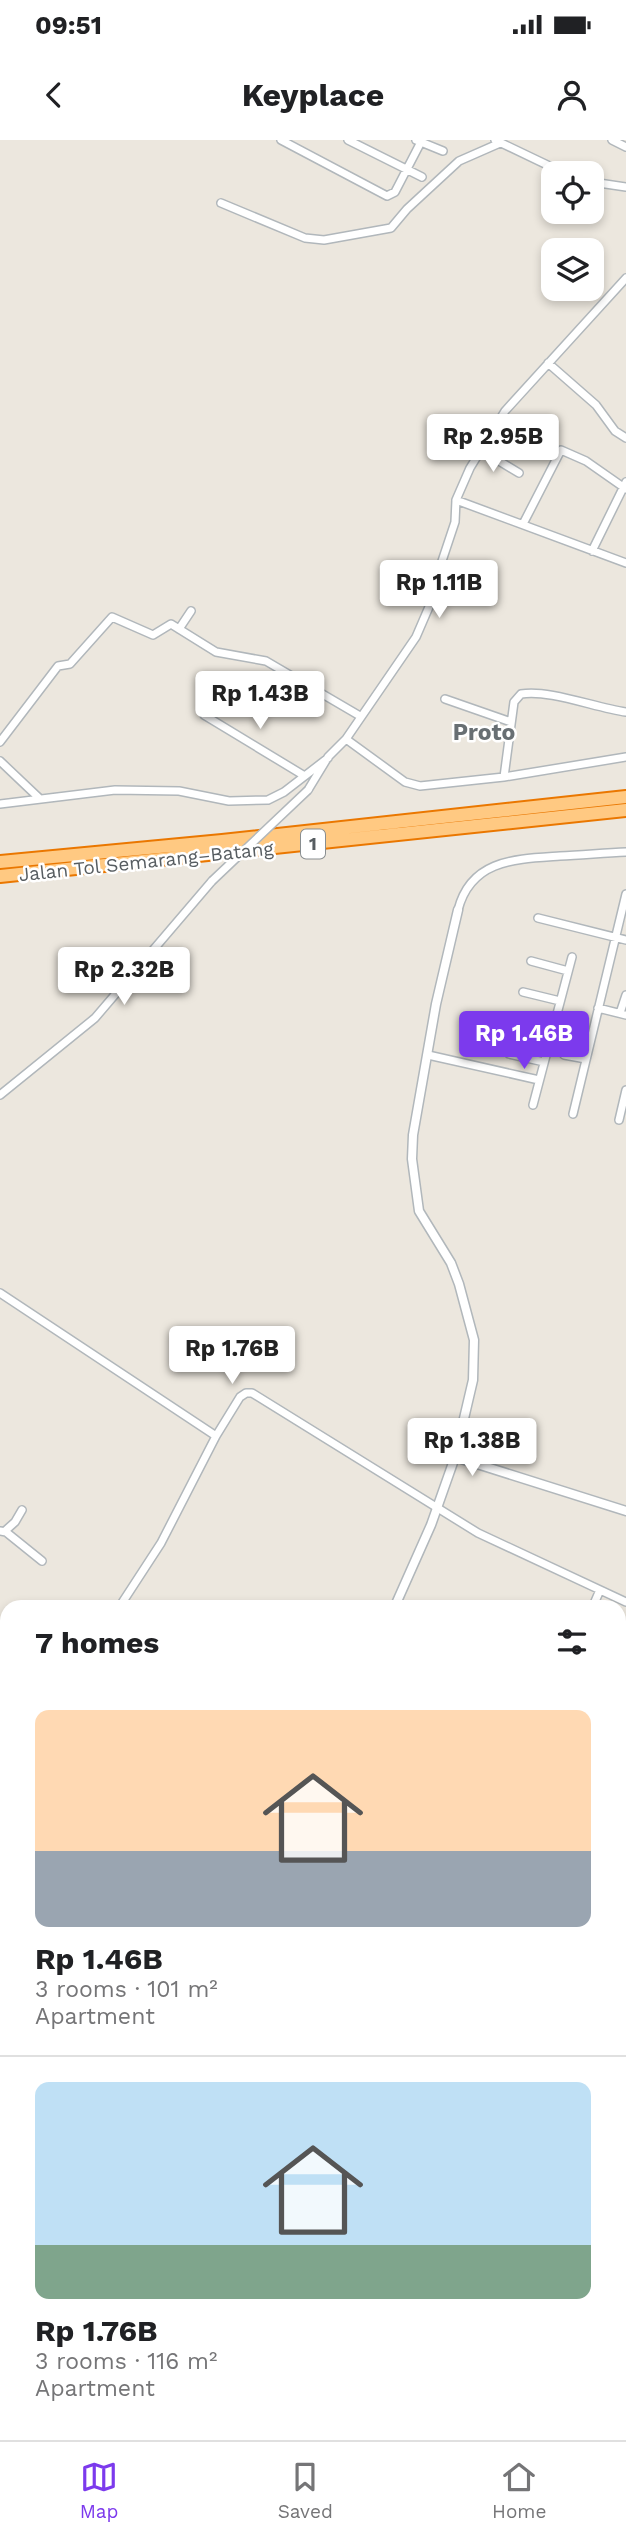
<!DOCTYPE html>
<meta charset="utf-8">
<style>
:root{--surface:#fff;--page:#f2f2f2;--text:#202124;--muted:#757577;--line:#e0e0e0;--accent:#7c3aed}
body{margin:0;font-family:"Work Sans",sans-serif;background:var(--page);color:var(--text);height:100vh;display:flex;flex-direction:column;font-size:26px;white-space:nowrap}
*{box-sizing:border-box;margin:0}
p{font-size:23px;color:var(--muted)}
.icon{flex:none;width:38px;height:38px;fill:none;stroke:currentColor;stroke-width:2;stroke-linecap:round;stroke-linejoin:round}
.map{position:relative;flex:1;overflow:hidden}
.sheet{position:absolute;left:0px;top:1460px;width:626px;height:842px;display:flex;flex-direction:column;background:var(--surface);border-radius:21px 21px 0 0;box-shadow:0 4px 10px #0003}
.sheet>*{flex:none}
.buttons{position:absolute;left:541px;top:21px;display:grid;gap:14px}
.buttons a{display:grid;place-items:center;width:63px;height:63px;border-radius:14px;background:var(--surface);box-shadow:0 4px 10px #0003;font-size:35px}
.price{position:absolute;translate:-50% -60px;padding:0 16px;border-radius:7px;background:#fff;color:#222;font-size:23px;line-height:46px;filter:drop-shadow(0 2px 4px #0008)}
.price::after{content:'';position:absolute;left:50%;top:42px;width:21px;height:16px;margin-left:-10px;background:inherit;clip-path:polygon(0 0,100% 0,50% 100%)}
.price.current{background:var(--accent);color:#fff}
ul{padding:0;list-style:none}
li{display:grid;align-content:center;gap:14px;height:371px;padding:0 35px}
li+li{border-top:2px solid var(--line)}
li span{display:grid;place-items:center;height:217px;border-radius:14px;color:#555}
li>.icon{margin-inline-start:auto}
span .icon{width:126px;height:126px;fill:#fffc;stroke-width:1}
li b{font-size:30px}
h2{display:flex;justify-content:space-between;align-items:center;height:84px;padding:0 35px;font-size:30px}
.status{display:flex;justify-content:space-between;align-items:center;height:49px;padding:0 35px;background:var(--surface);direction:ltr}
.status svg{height:19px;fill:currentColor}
header{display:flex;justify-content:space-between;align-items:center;height:91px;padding:0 35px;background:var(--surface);font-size:32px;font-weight:700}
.tab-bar{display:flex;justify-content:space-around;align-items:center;height:98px;border-top:2px solid var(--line);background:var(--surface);font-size:19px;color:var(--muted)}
.tab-bar a{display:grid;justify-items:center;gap:4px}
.tab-bar .current{color:var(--accent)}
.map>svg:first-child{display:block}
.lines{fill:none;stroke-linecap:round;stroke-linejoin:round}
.stream{stroke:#9be5ff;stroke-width:2.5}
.minor-casing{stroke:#b1b7bb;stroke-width:10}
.tertiary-casing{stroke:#b1b7bb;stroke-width:11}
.motorway-casing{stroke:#ea7700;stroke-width:16}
.minor{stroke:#fff;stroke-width:7}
.tertiary{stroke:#fff;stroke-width:8}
.motorway{stroke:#ffc982;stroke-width:12}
.minor-bridge-casing{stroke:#b1b7bb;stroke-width:10;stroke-linecap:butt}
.minor-bridge{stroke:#fff;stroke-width:7}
.labels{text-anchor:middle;stroke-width:5;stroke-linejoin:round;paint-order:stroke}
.shield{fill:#fff;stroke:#898e90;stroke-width:2}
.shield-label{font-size:18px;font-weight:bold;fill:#575d61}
.street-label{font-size:19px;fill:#575d61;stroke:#fff}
.quarter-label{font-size:23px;font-weight:bold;fill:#686f73;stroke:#fff}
</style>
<div class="status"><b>09:51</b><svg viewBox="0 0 49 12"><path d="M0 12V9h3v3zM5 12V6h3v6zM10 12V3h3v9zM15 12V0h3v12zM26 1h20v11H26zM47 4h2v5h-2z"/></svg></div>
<header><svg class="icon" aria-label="back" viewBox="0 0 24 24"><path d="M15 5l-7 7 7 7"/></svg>Keyplace<svg class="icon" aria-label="person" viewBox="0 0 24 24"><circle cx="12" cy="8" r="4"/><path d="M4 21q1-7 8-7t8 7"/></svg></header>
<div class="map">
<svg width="626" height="2300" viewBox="0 0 626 2300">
<rect width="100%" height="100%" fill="#ece7de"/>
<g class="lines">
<path class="stream" d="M0,1893L7,1891
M620,2126L626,2124"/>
<g class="minor-casing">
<path id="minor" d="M281,0L387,56L395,52L422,0
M348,0L422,37
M416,0L443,11
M495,0L564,33
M612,0L626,7
M592,42L626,47
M221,63L305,98L324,100L391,88L407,69L459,21L500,3
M548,223L596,265L615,291L626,298
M481,310L519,333
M456,360L626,423
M523,384L561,310L586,321L626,349
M592,411L626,342
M179,489L191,471
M219,549L204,575L303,635
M445,559L511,582
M346,599L405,642L420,646L504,637L626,617
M0,602L58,526L70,524L112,477L153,495L171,484L216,512L266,521L360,576
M0,621L39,658
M504,637L514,562L521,554C549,549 596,568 626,572
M308,650L328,617L346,599L416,497L435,453L441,424L455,382L456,360L470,328L505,271L626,138
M0,664L115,650L179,651L229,661L268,660L284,652L328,618
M458,770C471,719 516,719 560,716C582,715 604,713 626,712
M538,778L626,800
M531,821L568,831
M523,852L560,861
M598,868L626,875
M620,873L626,855
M516,882L553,891
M509,914L544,922
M428,915L539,940
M564,915L586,919
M0,955L95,878L212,741
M533,965L572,817
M573,974L626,754
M619,980L626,950
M0,1153L216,1296
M0,1391L6,1392L42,1421
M5,1391L15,1382L22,1370
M120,1466L161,1403L216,1296L240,1257L246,1253H252L478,1393L626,1462
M593,1466L600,1450
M620,1586L626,1589
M0,1622L7,1627
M0,1697L7,1674"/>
</g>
<g class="tertiary-casing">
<path id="tertiary" d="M455,1317L473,1240L474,1200L459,1144L451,1123L419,1071L412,1019L413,995L436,864L458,770
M395,1466L431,1385L455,1317L626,1371
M0,1516L7,1522"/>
</g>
<g class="motorway-casing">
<path id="motorway" d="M0,722L222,701L626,657
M0,736L626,670"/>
</g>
<use href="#minor" class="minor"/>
<use href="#tertiary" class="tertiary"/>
<use href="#motorway" class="motorway"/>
<g class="minor-bridge-casing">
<path id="minor-bridge" d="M212,741L308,650"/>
</g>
<use href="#minor-bridge" class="minor-bridge"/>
</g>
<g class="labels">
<rect class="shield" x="301" y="689.5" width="24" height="29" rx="5"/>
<g class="shield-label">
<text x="313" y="710">1</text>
</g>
<g class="street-label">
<text transform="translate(146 721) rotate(-6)" y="7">Jalan Tol Semarang–Batang</text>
</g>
<g class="quarter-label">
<text x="484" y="600">Proto</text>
</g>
</g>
</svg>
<div class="buttons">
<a><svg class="icon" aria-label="locate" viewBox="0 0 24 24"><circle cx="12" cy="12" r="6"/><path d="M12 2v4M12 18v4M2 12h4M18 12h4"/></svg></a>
<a><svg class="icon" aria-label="layers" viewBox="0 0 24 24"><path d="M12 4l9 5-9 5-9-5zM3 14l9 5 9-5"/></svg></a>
</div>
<b class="price" style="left:493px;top:334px">Rp 2.95B</b>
<b class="price" style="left:439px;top:480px">Rp 1.11B</b>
<b class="price" style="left:260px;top:591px">Rp 1.43B</b>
<b class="price" style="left:124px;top:867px">Rp 2.32B</b>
<b class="price current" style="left:524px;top:931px">Rp 1.46B</b>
<b class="price" style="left:232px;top:1246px">Rp 1.76B</b>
<b class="price" style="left:472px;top:1338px">Rp 1.38B</b>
<section class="sheet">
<h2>7 homes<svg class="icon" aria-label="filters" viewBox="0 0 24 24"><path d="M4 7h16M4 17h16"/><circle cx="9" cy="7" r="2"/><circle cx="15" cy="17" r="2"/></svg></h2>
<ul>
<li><span style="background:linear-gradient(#ffd9b3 65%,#9aa5b1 0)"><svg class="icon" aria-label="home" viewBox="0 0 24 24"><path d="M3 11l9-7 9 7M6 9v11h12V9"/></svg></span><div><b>Rp 1.46B</b><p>3 rooms · 101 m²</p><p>Apartment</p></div></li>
<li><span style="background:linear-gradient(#bfe0f5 75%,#7fa58c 0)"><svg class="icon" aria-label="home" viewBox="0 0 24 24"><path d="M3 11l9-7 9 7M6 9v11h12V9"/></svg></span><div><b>Rp 1.76B</b><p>3 rooms · 116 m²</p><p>Apartment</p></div></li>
</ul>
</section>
</div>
<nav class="tab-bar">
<a class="current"><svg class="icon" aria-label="map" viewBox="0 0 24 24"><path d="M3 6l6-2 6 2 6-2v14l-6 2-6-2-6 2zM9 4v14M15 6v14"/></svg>Map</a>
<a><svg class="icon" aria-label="saved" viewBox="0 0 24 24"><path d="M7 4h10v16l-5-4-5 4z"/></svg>Saved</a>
<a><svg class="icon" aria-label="home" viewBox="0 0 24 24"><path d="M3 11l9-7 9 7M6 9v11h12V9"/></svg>Home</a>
</nav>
